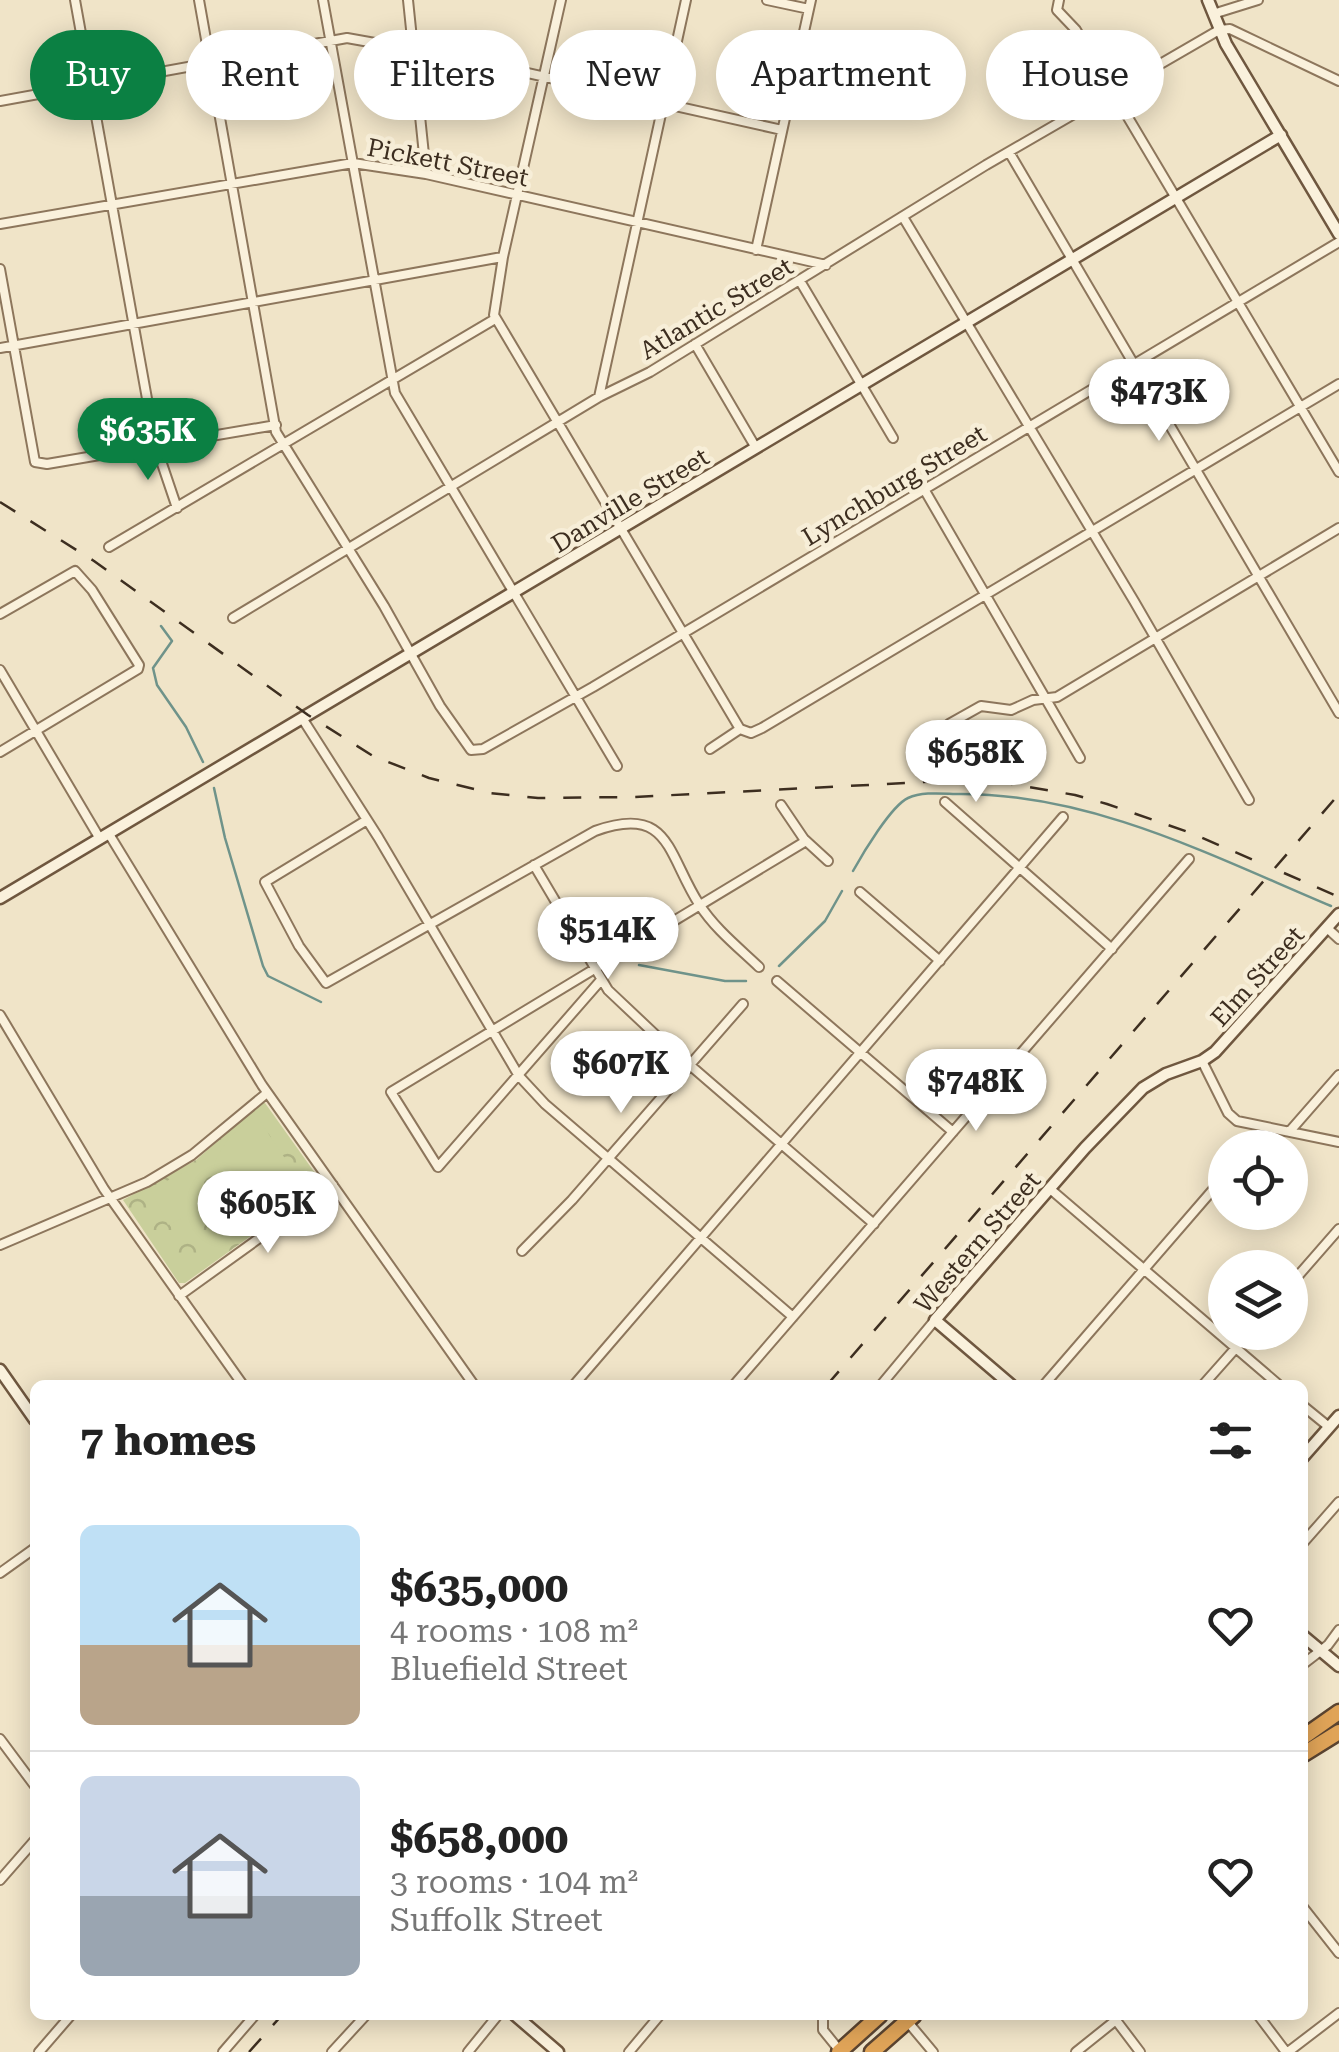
<!DOCTYPE html>
<meta charset="utf-8">
<style>
:root{--surface:#fff;--page:#f2f2f2;--text:#222;--muted:#767676;--line:#e0e0e0;--accent:#0b8043}
body{margin:0;font-family:"Roboto Serif",serif;background:var(--page);color:var(--text);height:100vh;display:flex;flex-direction:column;font-size:38px;white-space:nowrap}
*{box-sizing:border-box;margin:0}
p{font-size:32px;color:var(--muted)}
.icon{flex:none;width:55px;height:55px;fill:none;stroke:currentColor;stroke-width:2;stroke-linecap:round;stroke-linejoin:round}
.map{position:relative;flex:1;overflow:hidden}
.sheet{position:absolute;left:30px;top:1380px;width:1278px;height:640px;display:flex;flex-direction:column;background:var(--surface);border-radius:15px;box-shadow:0 5px 25px #0003}
.sheet>*{flex:none}
.guide{position:absolute;left:30px;top:30px;width:1280px;height:90px;display:flex;gap:20px}
.tools{position:absolute;left:1208px;top:1130px;display:grid;gap:20px}
.tools a{display:grid;place-items:center;width:100px;height:100px;border-radius:50%;background:var(--surface);box-shadow:0 5px 25px #0003;font-size:50px}
.price{position:absolute;translate:-50% -85px;padding:0 22px;border-radius:35px;background:#fff;color:#222;font-size:32px;line-height:65px;filter:drop-shadow(0 2px 5px #0008)}
.price::after{content:'';position:absolute;left:50%;top:60px;width:30px;height:22px;margin-left:-15px;background:inherit;clip-path:polygon(0 0,100% 0,50% 100%)}
.price.on{background:var(--accent);color:#fff}
ul{padding:0;list-style:none}
li{display:flex;align-items:center;gap:30px;height:250px;padding:0 50px}
li+li{border-top:2px solid var(--line)}
li span{display:grid;place-items:center;flex:none;width:280px;height:200px;border-radius:15px;color:#555}
li>.icon{margin-inline-start:auto}
span .icon{width:120px;height:120px;fill:#fffc;stroke-width:1}
li b{font-size:42px}
h2{display:flex;justify-content:space-between;align-items:center;height:120px;padding:0 50px;font-size:42px}
.chip{padding:0 35px;border-radius:45px;background:var(--surface);box-shadow:0 5px 25px #0003;font-size:35px;line-height:90px}
.chip.on{background:var(--accent);color:#fff}
.map>svg:first-child{display:block}
.forest{fill:url(#forest-crowns)}
.pitch{fill:#c9cf9b}
.lines{fill:none;stroke-linecap:round;stroke-linejoin:round}
.stream{stroke:#6f938a;stroke-width:2.5}
.street-casing{stroke:#8d765c;stroke-width:12}
.secondary-casing{stroke:#6f573f;stroke-width:15}
.highway-casing{stroke:#5b4430;stroke-width:19}
.street{stroke:#faf1dc;stroke-width:8}
.secondary{stroke:#faf1dc;stroke-width:10}
.highway{stroke:#e0a458;stroke-width:14}
.rail{stroke:#3d2e20;stroke-width:2.5;stroke-dasharray:18 18;stroke-linecap:butt}
.labels{text-anchor:middle;stroke-width:9;stroke-linejoin:round;paint-order:stroke}
.street-label{font-size:25px;fill:#3d2e20;stroke:#f7eed8}
</style>
<div class="map">
<svg width="1339" height="2052" viewBox="0 0 1339 2052">
<defs>
<pattern id="forest-crowns" width="20" height="18" patternUnits="userSpaceOnUse" patternTransform="scale(2.5)"><rect width="20" height="18" fill="#c9cf9b"/><path d="M2 6a3 3 0 1 1 6 0M12 15a3 3 0 1 1 6 0" fill="none" stroke="#aeb285"/></pattern>
</defs>
<rect width="100%" height="100%" fill="#f0e4c8"/>
<path class="forest" d="M261,1103H265L320,1180L321,1186L185,1283H179L123,1200L196,1160Z"/>
<path class="pitch" d="M256,1115L298,1178L296,1187L232,1232C202,1177 206,1153 256,1115Z
M187,1171L205,1207L168,1225L150,1189Z"/>
<g class="lines">
<path class="stream" d="M161,626L172,641L153,668L157,685L186,727L203,762
M214,788L225,838L263,966L268,976L321,1002
M853,871C863,853 891,806 908,798C924,791 944,794 961,794C1093,794 1212,856 1331,906
M639,965L725,981H746
M779,966L825,921L842,891"/>
<g class="street-casing">
<path id="street" d="M75,0L155,443L177,508
M199,0L276,432L384,606L440,706L471,750L483,749L593,687L1339,242
M323,0L395,393L617,766
M408,0L426,174
M561,0L503,257L494,315L740,729
M767,0L809,9
M1059,0L1057,10L1076,30L1339,472
M1213,14L1258,0
M0,101L347,38L470,60L782,130
M1009,152L1339,713
M903,217L1134,601L1249,800
M0,224L353,163L426,174L826,265
M756,250L811,0
M0,269L35,462L47,464L276,425
M800,281L893,438
M695,344L756,448
M0,348L502,257
M599,397L686,0
M924,489L1080,758
M109,547L495,319
M0,614L75,571L92,590L139,665L138,669L0,752
M233,618L599,397L650,372L986,165L1219,30L1230,29L1339,81
M0,670L100,839
M302,718L378,837L519,1076L545,1104L793,1317
M949,724L981,706L1011,710L1033,700L1057,697L1339,528
M710,749L740,729L751,733L762,728L1339,384
M945,802L1112,949
M781,805L804,839L828,861
M367,820L265,882L299,946L326,983L595,831C670,804 667,854 699,904C715,929 738,947 759,967
M109,834L262,1085L474,1385
M534,865L608,990L662,1041L874,1224
M860,892L940,961
M1327,928L1339,939
M601,980L438,1167L391,1092L806,841
M777,981L953,1132
M0,1015L104,1189L243,1385
M1202,1061L1228,1113L1237,1121L1339,1142
M1290,1131L1339,1075
M1049,1188L1279,1385
M0,1245L147,1182L192,1155L267,1093
M522,1251L572,1200L743,1004
M1290,1285L1339,1229
M179,1296L333,1185
M574,1385L1063,817
M734,1385L1189,859
M881,1385L935,1320
M1044,1385L1217,1185
M1203,1385L1250,1332
M1302,1405L1329,1427
M1302,1544L1339,1502
M0,1573L35,1548
M1302,1665L1328,1645L1339,1630
M0,1739L35,1786
M0,1880L35,1840
M1302,1906L1339,1953
M823,2015V2030L840,2051
M902,2015L933,2052
M1112,2015L1140,2052
M1258,2015L1286,2052
M39,2052L71,2015
M223,2052L255,2015
M332,2052L366,2015
M468,2052L498,2015
M629,2052L660,2015
M1076,2052L1116,2020
M1288,2052L1339,2013"/>
</g>
<g class="secondary-casing">
<path id="secondary" d="M1208,0L1226,44L1339,234
M0,898L1281,135
M0,1370L35,1420
M1011,1385L935,1320L1085,1148L1143,1088L1166,1074L1202,1061L1215,1052L1339,914
M1302,1458L1339,1416
M1302,1635L1339,1666
M515,2015L558,2052"/>
</g>
<g class="highway-casing">
<path id="highway" d="M1302,1738L1339,1712
M1302,1755L1339,1732
M839,2052L880,2015
M872,2052L914,2015"/>
</g>
<use href="#street" class="street"/>
<use href="#secondary" class="secondary"/>
<use href="#highway" class="highway"/>
<path class="rail" d="M0,502L94,561L308,715L373,756L429,778L490,793L538,798L635,797L983,779L1075,795L1107,804L1191,833L1265,865
M1284,873L1339,897
M827,1385L1339,794
M249,2052L282,2015"/>
</g>
<g class="labels">
<g class="street-label">
<text transform="translate(448 162) rotate(11)" y="9">Pickett Street</text>
<text transform="translate(716 308) rotate(-31)" y="9">Atlantic Street</text>
<text transform="translate(894 485) rotate(-31)" y="9">Lynchburg Street</text>
<text transform="translate(630 500) rotate(-31)" y="9">Danville Street</text>
<text transform="translate(1257 976) rotate(-48)" y="9">Elm Street</text>
<text transform="translate(977 1242) rotate(-49)" y="9">Western Street</text>
</g>
</g>
</svg>
<div class="tools">
<a><svg class="icon" aria-label="locate" viewBox="0 0 24 24"><circle cx="12" cy="12" r="6"/><path d="M12 2v4M12 18v4M2 12h4M18 12h4"/></svg></a>
<a><svg class="icon" aria-label="layers" viewBox="0 0 24 24"><path d="M12 4l9 5-9 5-9-5zM3 14l9 5 9-5"/></svg></a>
</div>
<b class="price" style="left:1159px;top:444px">$473K</b>
<b class="price on" style="left:148px;top:483px">$635K</b>
<b class="price" style="left:976px;top:805px">$658K</b>
<b class="price" style="left:608px;top:982px">$514K</b>
<b class="price" style="left:621px;top:1116px">$607K</b>
<b class="price" style="left:976px;top:1134px">$748K</b>
<b class="price" style="left:268px;top:1256px">$605K</b>
<div class="guide">
<a class="chip on">Buy</a>
<a class="chip">Rent</a>
<a class="chip">Filters</a>
<a class="chip">New</a>
<a class="chip">Apartment</a>
<a class="chip">House</a>
</div>
<section class="sheet">
<h2>7 homes<svg class="icon" aria-label="filters" viewBox="0 0 24 24"><path d="M4 7h16M4 17h16"/><circle cx="9" cy="7" r="2"/><circle cx="15" cy="17" r="2"/></svg></h2>
<ul>
<li><span style="background:linear-gradient(#bfe0f5 60%,#b9a48a 0)"><svg class="icon" aria-label="home" viewBox="0 0 24 24"><path d="M3 11l9-7 9 7M6 9v11h12V9"/></svg></span><div><b>$635,000</b><p>4 rooms · 108 m²</p><p>Bluefield Street</p></div><svg class="icon" aria-label="heart" viewBox="0 0 24 24"><path d="M12 20l-8-8c-3-5 5-10 8-4 3-6 11-1 8 4z"/></svg></li>
<li><span style="background:linear-gradient(#c9d6e8 60%,#9aa5b1 0)"><svg class="icon" aria-label="home" viewBox="0 0 24 24"><path d="M3 11l9-7 9 7M6 9v11h12V9"/></svg></span><div><b>$658,000</b><p>3 rooms · 104 m²</p><p>Suffolk Street</p></div><svg class="icon" aria-label="heart" viewBox="0 0 24 24"><path d="M12 20l-8-8c-3-5 5-10 8-4 3-6 11-1 8 4z"/></svg></li>
</ul>
</section>
</div>
